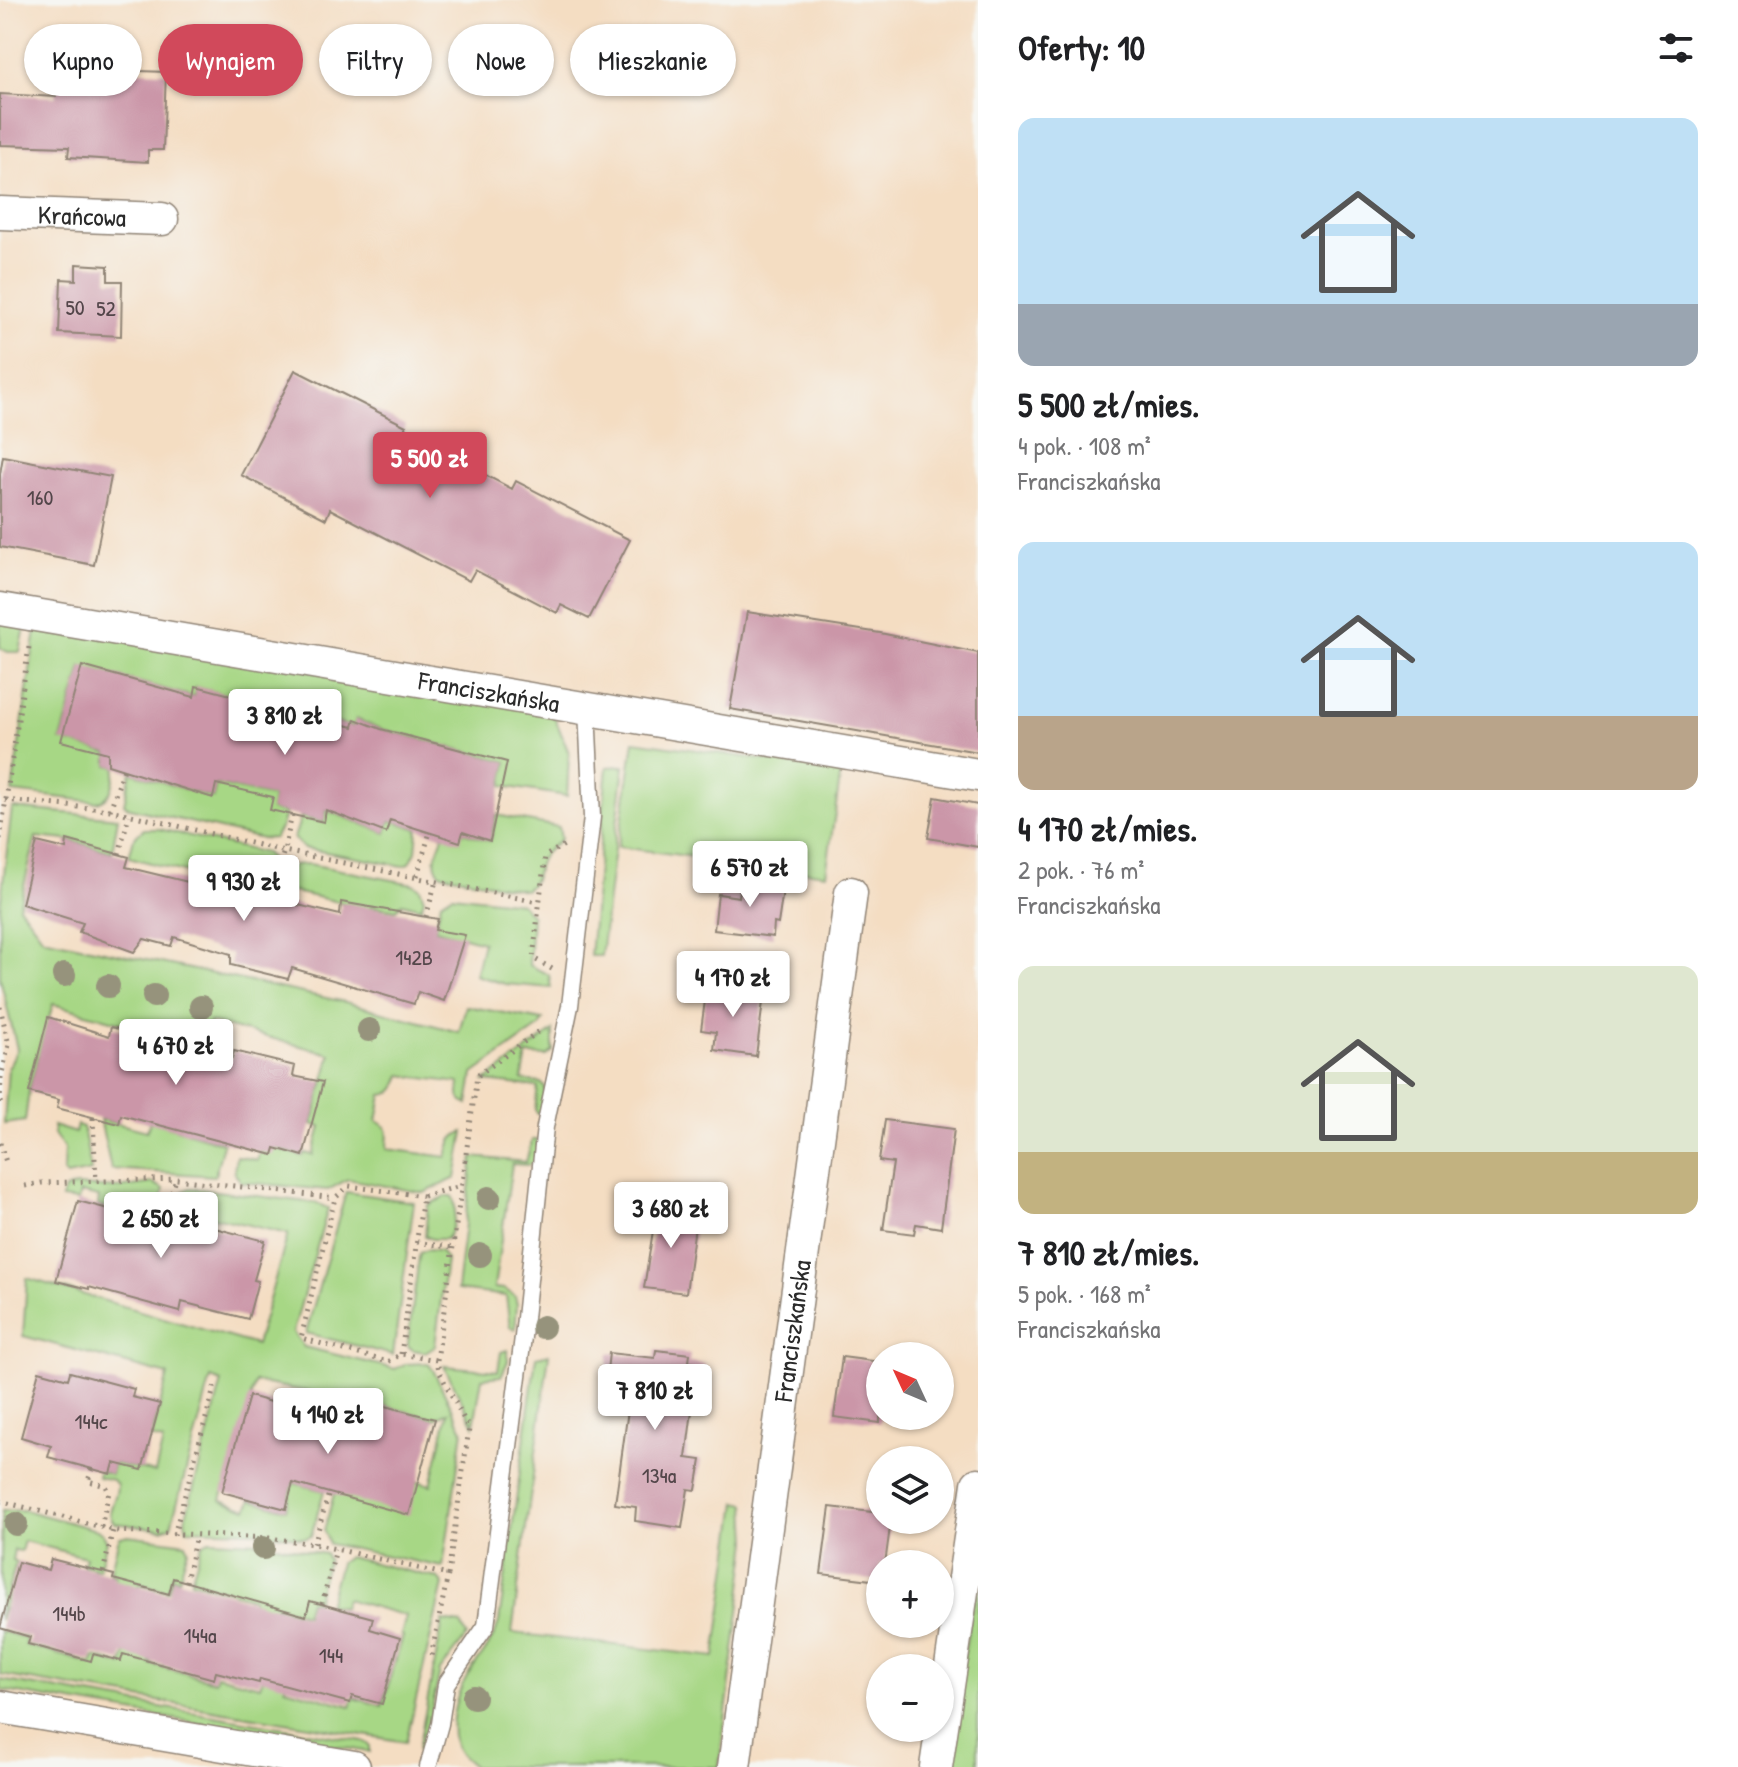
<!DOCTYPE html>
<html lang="pl">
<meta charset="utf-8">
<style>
:root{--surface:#fff;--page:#f2f2f2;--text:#202124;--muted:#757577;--accent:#d1495b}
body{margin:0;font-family:"Patrick Hand",sans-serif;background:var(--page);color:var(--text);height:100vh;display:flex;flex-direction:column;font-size:30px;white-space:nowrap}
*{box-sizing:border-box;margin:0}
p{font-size:26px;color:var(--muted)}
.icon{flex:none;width:44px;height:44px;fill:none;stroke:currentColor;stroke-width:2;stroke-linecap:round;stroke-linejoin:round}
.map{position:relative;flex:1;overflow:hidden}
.drawer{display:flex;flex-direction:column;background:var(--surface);width:760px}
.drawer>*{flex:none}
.guide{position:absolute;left:24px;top:24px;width:760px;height:72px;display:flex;gap:16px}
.needle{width:52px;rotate:314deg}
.tools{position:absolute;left:866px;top:1342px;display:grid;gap:16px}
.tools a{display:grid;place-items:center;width:88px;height:88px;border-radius:50%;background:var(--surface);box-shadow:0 2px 6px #0004;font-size:40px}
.price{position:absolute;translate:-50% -68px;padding:0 18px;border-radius:8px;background:#fff;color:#222;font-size:26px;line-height:52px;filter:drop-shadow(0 2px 4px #0008)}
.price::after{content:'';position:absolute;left:50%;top:48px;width:24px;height:18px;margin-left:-12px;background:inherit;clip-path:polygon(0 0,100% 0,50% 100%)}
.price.current{background:var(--accent);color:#fff}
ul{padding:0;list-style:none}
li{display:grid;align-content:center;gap:16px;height:424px;padding:0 40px}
li span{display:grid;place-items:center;height:248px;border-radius:16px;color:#555}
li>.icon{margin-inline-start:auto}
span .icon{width:144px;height:144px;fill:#fffc;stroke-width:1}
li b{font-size:34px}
h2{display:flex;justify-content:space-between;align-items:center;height:96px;padding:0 40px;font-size:34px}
.pill{padding:0 28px;border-radius:36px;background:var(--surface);box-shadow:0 2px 6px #0004;font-size:28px;line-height:72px}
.pill.current{background:var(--accent);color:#fff}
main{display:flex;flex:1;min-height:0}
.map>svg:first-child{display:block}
.green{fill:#a7d785;stroke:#698158;stroke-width:2}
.building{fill:#cb96a8}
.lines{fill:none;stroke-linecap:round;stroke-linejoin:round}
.service-casing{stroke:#908476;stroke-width:19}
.minor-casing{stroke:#908476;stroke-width:35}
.path{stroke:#908476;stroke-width:5;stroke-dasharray:2 6;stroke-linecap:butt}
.service{stroke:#fff;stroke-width:16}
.minor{stroke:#fff;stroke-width:32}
.tree{fill:#96937c}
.labels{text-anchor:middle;stroke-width:7;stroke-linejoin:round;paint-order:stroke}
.number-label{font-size:22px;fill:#53464a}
.street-label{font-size:26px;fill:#2b2b2b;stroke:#f6f6f2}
</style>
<main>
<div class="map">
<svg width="978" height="1767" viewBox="0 0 978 1767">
<rect width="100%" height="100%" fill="#f6f6f2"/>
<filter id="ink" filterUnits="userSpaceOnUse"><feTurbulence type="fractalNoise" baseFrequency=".0125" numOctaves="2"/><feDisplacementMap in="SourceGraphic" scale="16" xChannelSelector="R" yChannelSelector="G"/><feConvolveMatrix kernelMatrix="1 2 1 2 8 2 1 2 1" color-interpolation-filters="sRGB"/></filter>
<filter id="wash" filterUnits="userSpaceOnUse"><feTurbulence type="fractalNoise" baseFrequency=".006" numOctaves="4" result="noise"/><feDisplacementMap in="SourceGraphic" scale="32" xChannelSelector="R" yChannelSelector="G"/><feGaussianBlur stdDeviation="1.8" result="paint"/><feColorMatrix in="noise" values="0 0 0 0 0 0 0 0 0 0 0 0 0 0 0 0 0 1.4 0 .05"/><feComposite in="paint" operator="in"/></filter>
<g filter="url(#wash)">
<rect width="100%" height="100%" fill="#f4ddc2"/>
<path class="green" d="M0,622H26L20,652H8L0,648Z
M37,624L552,711L569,753L567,796L502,786L507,762L381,729L356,719L353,727L196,687L194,697L82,667L61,740L108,753V765L116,767C113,782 114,798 97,802L12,792Z
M634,741L841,771L826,874L618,847Z
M624,766L601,956H590L607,767Z
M131,772L213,798L216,784L273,797L271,810L285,813L281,827L274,838L262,839L130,808L124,804Z
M12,808L118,818L112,852L67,840L36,837L19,906L43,938L345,1002L459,1032L466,1006L543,1020L539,1027L473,1074L468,1105C456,1099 459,1094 460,1083L401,1075C397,1086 395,1094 382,1095L377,1121C392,1128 387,1135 387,1149L447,1157C450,1144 451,1136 464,1132L456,1178L424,1193L348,1179L328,1190L241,1182L234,1172L236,1156L257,1160L260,1151L275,1148L303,1156L304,1153L313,1155L321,1127L312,1124L331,1054L210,1022L203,1045L53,1004L29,1091L25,1121L4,1124L8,1068L17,1049L0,978V908Z
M326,810L386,833L390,820L418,829L416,851L410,863L403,866L303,848L294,838L301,817L324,822Z
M496,815L559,827L561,839C555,845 545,851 541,859C535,872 537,881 525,890L442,874C429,864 438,851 443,836L463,832L490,841Z
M144,829H159L265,853L271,859L269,877L240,870L235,873L220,868L217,881L129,857L134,838Z
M309,864L413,884L420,888L424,899L421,908L402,903L396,910L371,906L370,909L285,890L288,873L293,865Z
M452,895L521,903L532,916L529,965L549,975L551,988L505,984L475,975L483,942L435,929L441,902Z
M553,1031V1051L547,1056L527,1055L522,1080L541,1083L545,1087L544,1112L538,1114L535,1110L538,1087L485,1081Z
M100,1119L147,1131L150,1121L223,1143L215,1176L111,1169Z
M77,1125L83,1127L91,1171L67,1176L63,1173L64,1149L54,1134L53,1126L75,1133Z
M532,1140H537L538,1158L529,1165L512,1164L494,1288L504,1289L515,1296L517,1305L515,1329L510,1327L506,1296L457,1290L473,1157L526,1162Z
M153,1183L164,1189L159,1214L121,1204L119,1212L98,1206L99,1197L80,1193L78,1201L61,1199L65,1190L75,1186L119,1188Z
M190,1188L315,1203L328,1208L293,1332L304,1347L395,1369L405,1364L428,1363L433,1370L463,1430L443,1567L329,1544L324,1531L334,1494L418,1481L431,1485L448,1412L435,1419L377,1404L255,1382L221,1500L247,1509L251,1500L286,1509L293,1483L324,1491L311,1536L305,1538L251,1531L187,1529L185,1520L222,1382L211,1378L171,1526L162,1529L115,1523C103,1513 118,1499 117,1485L113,1480L98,1477L99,1471L111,1474L114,1463L155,1473L163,1441L151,1438L168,1375L23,1336L27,1278L256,1345L288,1234L205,1215L202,1224L198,1223L199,1214L174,1209L182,1192Z
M346,1192L414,1202L393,1355L306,1333Z
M447,1196H452C458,1206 454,1230 446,1239H432L425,1236L428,1205Z
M426,1250L440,1251L446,1260L435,1346L425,1352L413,1350L408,1346V1342L419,1257L420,1253Z
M507,1350L508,1361L501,1376L482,1378L474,1425L444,1366L498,1371L501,1352Z
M549,1354L512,1633L715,1657L737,1502L746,1504L748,1541L719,1767H474C470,1763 464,1759 460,1754C445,1734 455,1696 467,1676C479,1658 493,1644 499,1622L536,1357Z
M24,1510L97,1530L102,1532L107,1541L99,1569L83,1565L85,1557L24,1541L21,1551L14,1550L12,1560L16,1562L0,1620L2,1511Z
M128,1535L186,1543L188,1549L179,1579L172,1577L168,1591L140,1584L137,1595L112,1588L116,1575L110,1573L118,1541L120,1537Z
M209,1540L260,1542L325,1554L328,1560L316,1601L309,1600L305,1614L276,1606L272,1620L249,1614L253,1598L191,1581L202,1544Z
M348,1557L437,1578L443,1584L406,1742L0,1675V1631L26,1638L25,1645L92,1664L95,1657L122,1665L127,1650L151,1657L150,1664L215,1681L217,1675L260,1686L264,1675L286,1681L285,1688L351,1706L354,1698L382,1706L403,1636L401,1635L406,1616L346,1599L343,1608L328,1604L340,1563Z
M978,1564V1767H947Z
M443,1621L461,1624L467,1636L440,1671L424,1745L418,1749Z
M0,1680L363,1741L370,1745V1752L0,1690Z"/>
<g id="blocks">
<path class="building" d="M57,68L166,72L163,150H148V162L68,157L69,147L0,145V94L56,97Z
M76,264L108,266V281H122L121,336L59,333L61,279L76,280Z
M295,370L406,426L403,432L512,489L516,481L630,540L589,619L561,605L557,613L475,570L469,581L330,509L326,519L241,475Z
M3,456L111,477L94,565L0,547V474Z
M747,612L880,633L978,653V752L730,709Z
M82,666L194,697L196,686L353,727L355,719L381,729L507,762L490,841L463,832L460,842L390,820L386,833L326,810L324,822L270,810L273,797L216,784L213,798L108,765V753L61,741Z
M935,797L978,805V847L928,838Z
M67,840L129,857L126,867L188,882L189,873L217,881L219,868L285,890L281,901L340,915L341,902L438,919L435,930L465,935L444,1001L418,992L414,1004L292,968L288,979L231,965V954L174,937L171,946L144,939L134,952L79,932L83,923L22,904L37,842L66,849Z
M741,879L784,884L778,924L774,923L773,937L714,930L718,894L739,897Z
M707,986L764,994L756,1056L714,1050L716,1032L701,1030Z
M48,1017L109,1036L111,1027L232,1058L234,1051L295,1066L293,1076L323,1082L303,1156L275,1148L273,1155L121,1115L119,1124L57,1108L59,1100L29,1092Z
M885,1120L954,1129L941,1228L916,1224L914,1234L883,1230L893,1163L879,1161Z
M78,1201L139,1217L141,1209L265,1241L254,1280L258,1281L248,1319L182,1302L180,1312L89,1287V1289L56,1281Z
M657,1205L694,1210L692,1226H695L686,1293L644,1288Z
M656,1350L690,1354L689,1362L705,1364L701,1396L694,1395L686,1458L701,1460L696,1490L688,1489L682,1528L635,1521L636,1507L615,1504L628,1410L603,1407L609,1353L655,1358Z
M842,1357L880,1362V1423L834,1417Z
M39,1371L68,1379L70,1372L134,1389L132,1397L160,1404L142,1470L114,1463L111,1474L48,1457L51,1446L21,1437Z
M249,1396L367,1429L374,1403L435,1419L409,1515L293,1483L286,1509L222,1492Z
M830,1507L880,1513V1520H891L885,1564H880V1581L821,1574Z
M51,1559L114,1575L113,1579L169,1594L173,1578L306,1616L310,1601L373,1618L370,1629L400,1638L382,1704L352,1696L350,1703L260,1679L259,1683L216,1672L214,1679L123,1654L121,1661L93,1654L91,1661L28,1644L30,1637L0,1628L18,1562L48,1570Z"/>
</g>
</g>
<g filter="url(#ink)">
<use href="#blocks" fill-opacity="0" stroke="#908476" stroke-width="2"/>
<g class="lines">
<g class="service-casing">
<path id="service" d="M428,1767L440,1724L446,1684L486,1626L523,1337L545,1127L570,1006L592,817L587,709"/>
</g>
<g class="minor-casing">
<g id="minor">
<path id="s1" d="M0,213L162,219"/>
<path id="s2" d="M0,609L978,775"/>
<path d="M0,1707L354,1767"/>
<path id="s3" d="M734,1767L851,893"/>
<path d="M936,1767L978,1484"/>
</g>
</g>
<path class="path" d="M5,800L110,810L284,851L538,902
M110,810L124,769
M0,839L29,647
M119,854L129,815
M417,876L430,832
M272,886L284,851L292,815
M426,917L436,881
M552,969L533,958L545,856L564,845
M0,1007L9,1045L1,1077L0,1105
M93,1118L96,1180
M0,1143L6,1162
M25,1186L41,1183L176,1179L335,1198
M423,1196L461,1186
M165,1215L176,1179
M417,1242L453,1248
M401,1354L423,1196L349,1186L335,1198L301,1338L388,1362L401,1354L437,1360
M92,1469L88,1481L106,1486L109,1492L101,1527
M0,1501L117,1531L269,1538L314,1544L448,1575L430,1661
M174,1535L216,1381
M314,1544L329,1493
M103,1572L113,1530
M448,1575L469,1429L439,1371L437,1360L477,1076L539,1031
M186,1582L196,1535
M322,1604L336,1549"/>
<use href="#service" class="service"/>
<use href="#minor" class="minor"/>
</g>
<g class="tree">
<circle cx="64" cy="975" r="12"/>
<circle cx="108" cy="986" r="12"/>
<circle cx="154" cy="996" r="12"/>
<circle cx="201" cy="1007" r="12"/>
<circle cx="369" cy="1030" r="12"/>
<circle cx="489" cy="1198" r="12"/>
<circle cx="480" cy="1255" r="12"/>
<circle cx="543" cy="1327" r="12"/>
<circle cx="16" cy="1524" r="12"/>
<circle cx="263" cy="1548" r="12"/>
<circle cx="474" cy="1697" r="12"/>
</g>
</g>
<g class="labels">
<g class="number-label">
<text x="75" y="315">50</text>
<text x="106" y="316">52</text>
<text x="40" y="505">160</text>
<text x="414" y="965">142B</text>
<text x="91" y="1429">144c</text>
<text x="659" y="1483">134a</text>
<text x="69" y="1621">144b</text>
<text x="200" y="1643">144a</text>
<text x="331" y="1663">144</text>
</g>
<g class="street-label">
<text dy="9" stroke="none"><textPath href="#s1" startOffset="82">Krańcowa</textPath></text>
<text dy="9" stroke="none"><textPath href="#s2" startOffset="496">Franciszkańska</textPath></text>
<text dy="9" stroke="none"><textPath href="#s3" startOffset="440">Franciszkańska</textPath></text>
</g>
</g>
</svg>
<div class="tools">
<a><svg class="needle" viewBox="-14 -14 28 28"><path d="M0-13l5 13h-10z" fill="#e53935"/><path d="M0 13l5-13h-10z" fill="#757577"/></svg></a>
<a><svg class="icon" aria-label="layers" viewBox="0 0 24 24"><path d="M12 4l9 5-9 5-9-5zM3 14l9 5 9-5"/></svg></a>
<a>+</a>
<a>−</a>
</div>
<b class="price current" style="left:430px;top:500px">5 500 zł</b>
<b class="price" style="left:285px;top:757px">3 810 zł</b>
<b class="price" style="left:750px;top:909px">6 570 zł</b>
<b class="price" style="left:244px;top:923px">9 930 zł</b>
<b class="price" style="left:733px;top:1019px">4 170 zł</b>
<b class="price" style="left:176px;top:1087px">4 670 zł</b>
<b class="price" style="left:671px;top:1250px">3 680 zł</b>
<b class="price" style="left:161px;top:1260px">2 650 zł</b>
<b class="price" style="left:655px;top:1432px">7 810 zł</b>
<b class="price" style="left:328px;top:1456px">4 140 zł</b>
<div class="guide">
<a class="pill">Kupno</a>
<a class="pill current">Wynajem</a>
<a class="pill">Filtry</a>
<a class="pill">Nowe</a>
<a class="pill">Mieszkanie</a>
</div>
</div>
<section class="drawer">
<h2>Oferty: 10<svg class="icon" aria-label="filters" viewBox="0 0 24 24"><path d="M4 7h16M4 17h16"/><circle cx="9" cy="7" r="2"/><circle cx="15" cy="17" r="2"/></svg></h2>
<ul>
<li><span style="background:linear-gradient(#bfe0f5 75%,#9aa5b1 0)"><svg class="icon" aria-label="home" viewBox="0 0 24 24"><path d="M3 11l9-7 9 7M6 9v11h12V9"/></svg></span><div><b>5 500 zł/mies.</b><p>4 pok. · 108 m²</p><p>Franciszkańska</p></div></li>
<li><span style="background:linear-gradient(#bfe0f5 70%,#b9a48a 0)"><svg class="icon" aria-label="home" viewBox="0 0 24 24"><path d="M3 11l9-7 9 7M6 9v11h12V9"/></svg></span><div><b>4 170 zł/mies.</b><p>2 pok. · 76 m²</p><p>Franciszkańska</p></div></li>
<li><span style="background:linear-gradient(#dfe7d0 75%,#c2b280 0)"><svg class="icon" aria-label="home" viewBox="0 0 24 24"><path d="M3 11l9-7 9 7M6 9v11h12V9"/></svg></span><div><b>7 810 zł/mies.</b><p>5 pok. · 168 m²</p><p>Franciszkańska</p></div></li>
</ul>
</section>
</main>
